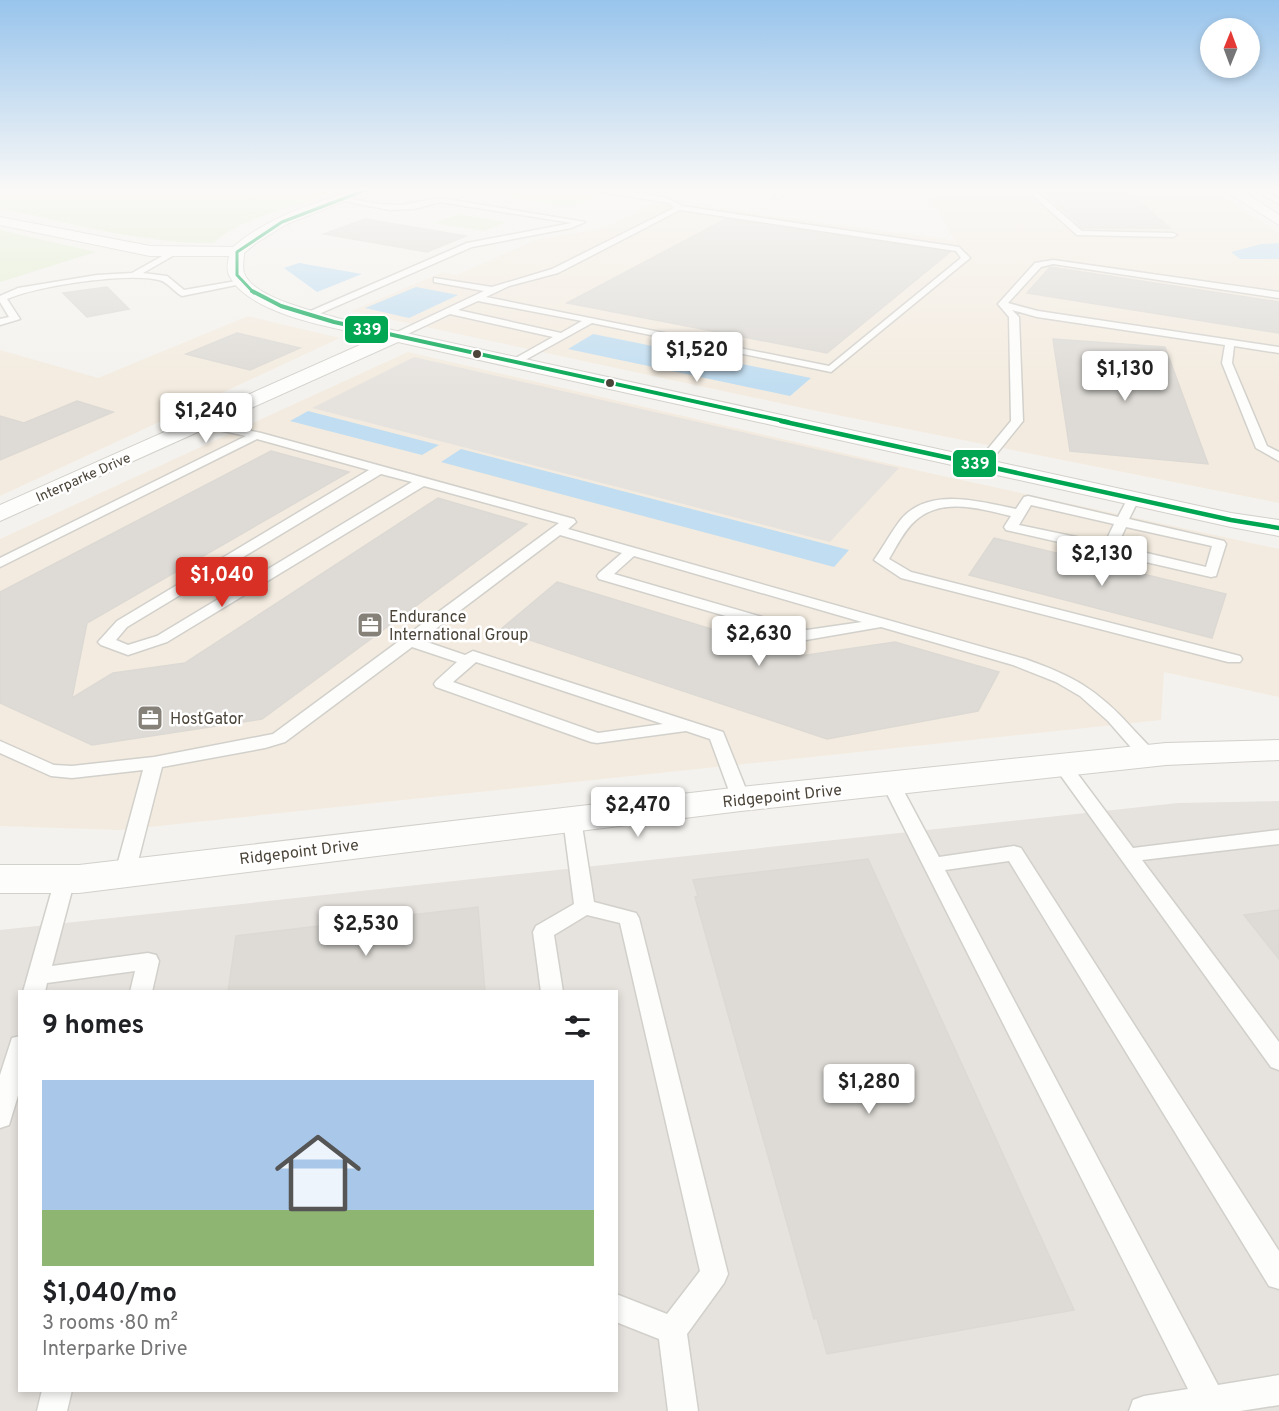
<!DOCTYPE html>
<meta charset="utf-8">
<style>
:root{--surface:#fff;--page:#f2f2f2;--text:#202124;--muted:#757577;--accent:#d93025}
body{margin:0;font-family:Overpass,sans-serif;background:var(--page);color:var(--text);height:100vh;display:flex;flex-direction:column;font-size:22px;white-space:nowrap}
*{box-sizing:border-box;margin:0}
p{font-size:20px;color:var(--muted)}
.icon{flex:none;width:33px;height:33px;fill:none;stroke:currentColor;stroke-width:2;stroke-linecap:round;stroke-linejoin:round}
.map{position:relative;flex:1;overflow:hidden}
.panel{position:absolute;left:18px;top:990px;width:600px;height:402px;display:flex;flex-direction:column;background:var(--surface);border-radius:0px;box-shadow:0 3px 9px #0003}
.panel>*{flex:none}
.needle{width:39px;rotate:1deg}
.controls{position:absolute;left:1200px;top:18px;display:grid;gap:12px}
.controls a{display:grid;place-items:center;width:60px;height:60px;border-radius:50%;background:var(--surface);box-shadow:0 3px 9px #0003;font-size:30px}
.price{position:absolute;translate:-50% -51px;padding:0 14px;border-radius:6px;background:#fff;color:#222;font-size:20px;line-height:39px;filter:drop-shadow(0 2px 3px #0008)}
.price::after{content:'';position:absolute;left:50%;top:36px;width:18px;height:14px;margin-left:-9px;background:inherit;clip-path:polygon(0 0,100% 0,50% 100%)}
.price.on{background:var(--accent);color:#fff}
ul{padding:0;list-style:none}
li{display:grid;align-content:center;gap:12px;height:318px;padding:0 24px}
li span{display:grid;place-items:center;height:186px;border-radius:0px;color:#555}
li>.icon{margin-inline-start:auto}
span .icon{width:108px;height:108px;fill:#fffc;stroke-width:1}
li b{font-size:26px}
h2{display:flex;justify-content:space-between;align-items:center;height:72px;padding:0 24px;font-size:26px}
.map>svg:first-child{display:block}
.commercial{fill:#f3ebdf}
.industrial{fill:#e6e2de;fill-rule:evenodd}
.green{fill:#e1eecf}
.parking{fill:#e6e3df}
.water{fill:#c0ddf1}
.building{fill:#dedbd6;stroke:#dcd9d4;stroke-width:1.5}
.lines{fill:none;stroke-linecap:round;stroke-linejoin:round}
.service-casing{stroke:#d2d0cb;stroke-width:3}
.minor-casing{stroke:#d2d0cb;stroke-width:2}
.tertiary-casing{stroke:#d2d0cb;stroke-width:2}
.service{fill:#fdfdfc;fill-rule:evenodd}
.minor{fill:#fdfdfc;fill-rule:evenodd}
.tertiary{fill:#fdfdfc;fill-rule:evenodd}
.bus-1-far2-casing{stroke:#fff;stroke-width:5}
.bus-1-far1-casing{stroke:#fff;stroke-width:7}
.bus-1-casing{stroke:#fff;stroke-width:8}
.bus-1-far2{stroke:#00a651;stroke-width:3}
.bus-1-far1{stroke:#00a651;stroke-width:4}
.bus-1{stroke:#00a651;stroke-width:4.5}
.bus-dot{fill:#4b4439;stroke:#fff;stroke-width:2}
.labels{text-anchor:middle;stroke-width:5;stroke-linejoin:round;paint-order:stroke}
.far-street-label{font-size:14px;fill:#4b4439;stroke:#fff}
.poi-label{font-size:16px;fill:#4b4439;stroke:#fff;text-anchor:start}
.street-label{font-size:16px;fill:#4b4439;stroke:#fff}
.line-badge{stroke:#fff;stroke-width:2}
.badge-label{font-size:16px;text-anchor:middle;font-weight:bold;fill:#fff}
</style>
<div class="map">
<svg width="1279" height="1411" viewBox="0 0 1279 1411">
<rect width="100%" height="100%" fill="#f4f2ee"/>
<path class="commercial" d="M925,190H1213L1279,234V503L817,411L351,311L443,272L457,275L536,240L605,228L660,201L956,241Z
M248,316L340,338L0,496V350L98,378Z
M408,352L929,473L1279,549V697L1164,672L1161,720L120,830L0,826V539Z"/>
<path class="industrial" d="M1279,801V1411H0V930L1178,803ZM20,992H616V1390H20Z"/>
<path class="green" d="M0,190H342C307,203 238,218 214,243C142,244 70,223 0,208Z
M482,190H564L598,196L570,207L476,192Z
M458,214L506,222L484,231L435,223Z
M0,230L96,252L0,282Z"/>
<path class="parking" d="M414,357L899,468L830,542L312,408Z"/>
<path class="water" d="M1279,243V259H1240L1231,252L1261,244Z
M299,263L362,274L317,292L284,268Z
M416,287L458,295L409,318L365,308Z
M593,334L811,378L790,396L568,349Z
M308,411L439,445L422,455L290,421Z
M461,449L849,550L834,567L441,462Z"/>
<path class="building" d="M1044,192H1128L1170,228H1083Z
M365,219L466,236L427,252L324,234Z
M726,219L950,252L827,353L567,303Z
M1050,267L1279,302V333L1027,293Z
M107,287L129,309L87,317L63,293Z
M237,333L300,348L250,370L186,354Z
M1053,339L1165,347L1208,464L1070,451Z
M77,401L113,412L0,460V416L24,423Z
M271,451L349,472L87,623L72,698L113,673L185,663L438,498L527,524L262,719L92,745L0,703V592Z
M994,538L1226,594L1212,638L969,575Z
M557,582L800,656L895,642L999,672L978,711L827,739L500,630Z
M868,859L1074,1310L827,1354L817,1318L814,1319L695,897L698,896L693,880Z
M478,907L485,992H228L236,936Z
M1279,910V959L1244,915Z"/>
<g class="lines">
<g class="service-casing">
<path id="service" d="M590,190C613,190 664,191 681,206L959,247L970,258L831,372L592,323L516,365L511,362L512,360L553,337L450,314L399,338H393V334L484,291L434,282V278L492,287L552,269L674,208L669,203ZM680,210L956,251L961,258L829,366L486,297L509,286L558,273ZM478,301L582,321L561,333L458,310Z
M782,190H790L778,198H774V196Z
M1027,190H1035L1082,231L1173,233L1177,235L1173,237L1077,235Z
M1255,190H1264L1279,199V204Z
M341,197L379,204L402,205L440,198L585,222L571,228L472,247L312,317H306V313L467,243L572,223L440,202L414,209L390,210L339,200Z
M173,250L177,252L176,254L143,273L167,276L184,290L242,280L246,283L182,296C174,292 168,282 159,280C127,272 37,286 7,299L20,319L0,325V319L9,317L0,302V296L18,288L97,275L132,273Z
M1053,260L1279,292V298L1053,264L1041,267L1008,303L1038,311L1279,347V353L1234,346L1232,363L1267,446L1279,452V461L1256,448L1222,363L1225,345L1037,317L1012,310L1019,317L1023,421L985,468H977V462L1011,421L1009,317L998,304L1035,263Z
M205,421L261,433L574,519L576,522L568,529L1025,659C1073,676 1097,689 1132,728C1140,737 1150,746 1157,756L1154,760H1142L1108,721L1080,696L1056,682L1013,665L881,627L806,640L801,638L599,579L597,576L599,573L622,553L560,535L421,640L465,655L473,651L479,653L723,732L750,799L747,803H735L732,799L710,739L686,731L597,743L591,742L436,687L434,684L436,681L457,662L412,647L285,742L265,748L162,767L135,873L132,878L125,880L118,878L115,873L143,770L72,778L51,776L0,753V741L54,765L72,766L154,757L273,734L559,523L424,486L167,642L128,655L101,645L98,642L117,621L369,470L257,439L0,567V558L246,436L201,426V422ZM381,474L412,482L157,636L128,645L116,640L127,627ZM634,556L862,622L807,630L614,574ZM476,662L663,724L598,733L453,682Z
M1133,495L1139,499L1129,519L1224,541L1226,544L1216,576L1211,577L1006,530L1004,527L1011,516C981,509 943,497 916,520C904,530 897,546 889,559L911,572L1240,656L1242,659L1240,662H1228L901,578L874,560C884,546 892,530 903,517C932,487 981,502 1016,509L1024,497L1028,496L1118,517L1129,496ZM1031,505L1114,524L1105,543L1019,525ZM1126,527L1212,546L1206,567L1117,546Z
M1062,759L1068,761L1133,848L1279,830V844L1142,860L1279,1042V1070L1271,1067L1056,769L1053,765L1056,761Z
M891,778L897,780L900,784L939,857L1014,846L1021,848L1279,1251V1289L1269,1286L1009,861L945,870L1218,1385L1279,1375V1405L1240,1411H1129L1133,1400L1144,1396L1188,1389L882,784L885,780Z
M572,813L579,815L581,819L594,902L636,913L639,918L728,1274L724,1283L687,1334L698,1411H668L659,1339L616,1322V1294L667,1314L700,1271L620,923L587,915L554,935L563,992H541L533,932L536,926L574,904L563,819L565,815Z
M65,872L72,874L75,879L52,966L148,953L156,955L159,961L152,992H130L135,971L47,983L45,992H23L55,879L58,874Z
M20,1036V1089L9,1125L0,1128V1075L12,1038Z
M42,1390H72L67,1411H37Z"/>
</g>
<g class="minor-casing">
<path id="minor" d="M353,190H373L287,224L256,243L244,253C244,259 242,267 244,273C253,298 314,311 337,318L1231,513L1279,520V536L1231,527L398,342L0,521V505L378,337C338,329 248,315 229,275C226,269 228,262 229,256H150L0,225V217L150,246L233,247C268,217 310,205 353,190Z
M1279,740V760L1166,765L741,811L79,893H0V865H79L741,787L1166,743Z"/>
</g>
<g class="tertiary-casing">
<path id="tertiary" d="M1224,190H1241L1279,215V225Z"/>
</g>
<use href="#service" class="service"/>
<use href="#minor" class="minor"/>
<use href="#tertiary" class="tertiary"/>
<g class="bus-1-far2-casing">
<path id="bus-1-far2" d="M254,293L237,275V252L282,222L366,190"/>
</g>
<g class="bus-1-far1-casing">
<path id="bus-1-far1" d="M252,291L281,306L334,322L788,422"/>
</g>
<g class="bus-1-casing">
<path id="bus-1" d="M781,421L1231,520L1279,528"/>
</g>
<use href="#bus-1-far2" class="bus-1-far2"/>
<use href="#bus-1-far1" class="bus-1-far1"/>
<use href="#bus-1" class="bus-1"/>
</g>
<linearGradient id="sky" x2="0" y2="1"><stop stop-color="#98c4ec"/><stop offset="0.49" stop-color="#faf9f7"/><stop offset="1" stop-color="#faf9f7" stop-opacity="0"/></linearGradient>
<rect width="1279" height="388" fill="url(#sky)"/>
<defs>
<g id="office-square" transform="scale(1.35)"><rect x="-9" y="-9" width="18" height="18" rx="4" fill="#868178" stroke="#fff"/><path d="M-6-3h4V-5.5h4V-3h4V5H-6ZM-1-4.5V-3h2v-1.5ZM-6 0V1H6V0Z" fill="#fff"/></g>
</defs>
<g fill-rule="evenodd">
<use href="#office-square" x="370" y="625"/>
<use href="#office-square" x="150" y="718"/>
</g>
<g class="bus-dot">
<circle cx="477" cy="354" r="5"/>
<circle cx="610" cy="383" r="5"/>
</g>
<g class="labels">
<g class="far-street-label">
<text transform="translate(83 477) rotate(-24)" y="5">Interparke Drive</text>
</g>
<g class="poi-label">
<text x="389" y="622">Endurance<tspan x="389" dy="18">International Group</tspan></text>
<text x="170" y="724">HostGator</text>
</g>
<g class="street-label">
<text transform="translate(782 795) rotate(-6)" y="6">Ridgepoint Drive</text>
<text transform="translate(299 851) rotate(-7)" y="6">Ridgepoint Drive</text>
</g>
</g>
<g class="line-badge">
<rect x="344" y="315" width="45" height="29" rx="6" fill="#00a651"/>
<rect x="952" y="449" width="45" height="29" rx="6" fill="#00a651"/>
</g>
<g class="badge-label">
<text x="367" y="335">339</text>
<text x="975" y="469">339</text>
</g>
</svg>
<div class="controls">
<a><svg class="needle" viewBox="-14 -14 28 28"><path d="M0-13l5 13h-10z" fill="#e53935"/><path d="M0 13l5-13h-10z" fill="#757577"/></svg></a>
</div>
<b class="price" style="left:697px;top:383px">$1,520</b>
<b class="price" style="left:1125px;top:402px">$1,130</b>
<b class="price" style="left:206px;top:444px">$1,240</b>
<b class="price" style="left:1102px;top:587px">$2,130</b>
<b class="price on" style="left:222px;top:608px">$1,040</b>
<b class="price" style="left:759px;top:667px">$2,630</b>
<b class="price" style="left:638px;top:838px">$2,470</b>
<b class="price" style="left:366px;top:957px">$2,530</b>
<b class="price" style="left:869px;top:1115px">$1,280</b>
<section class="panel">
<h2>9 homes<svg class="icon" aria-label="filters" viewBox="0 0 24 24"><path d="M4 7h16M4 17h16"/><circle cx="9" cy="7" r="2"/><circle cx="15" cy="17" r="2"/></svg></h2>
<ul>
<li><span style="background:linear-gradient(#a9c7e8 70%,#8fb573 0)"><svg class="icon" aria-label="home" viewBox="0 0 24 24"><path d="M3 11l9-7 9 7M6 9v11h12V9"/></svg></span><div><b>$1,040/mo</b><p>3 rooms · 80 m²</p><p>Interparke Drive</p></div></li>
</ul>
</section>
</div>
